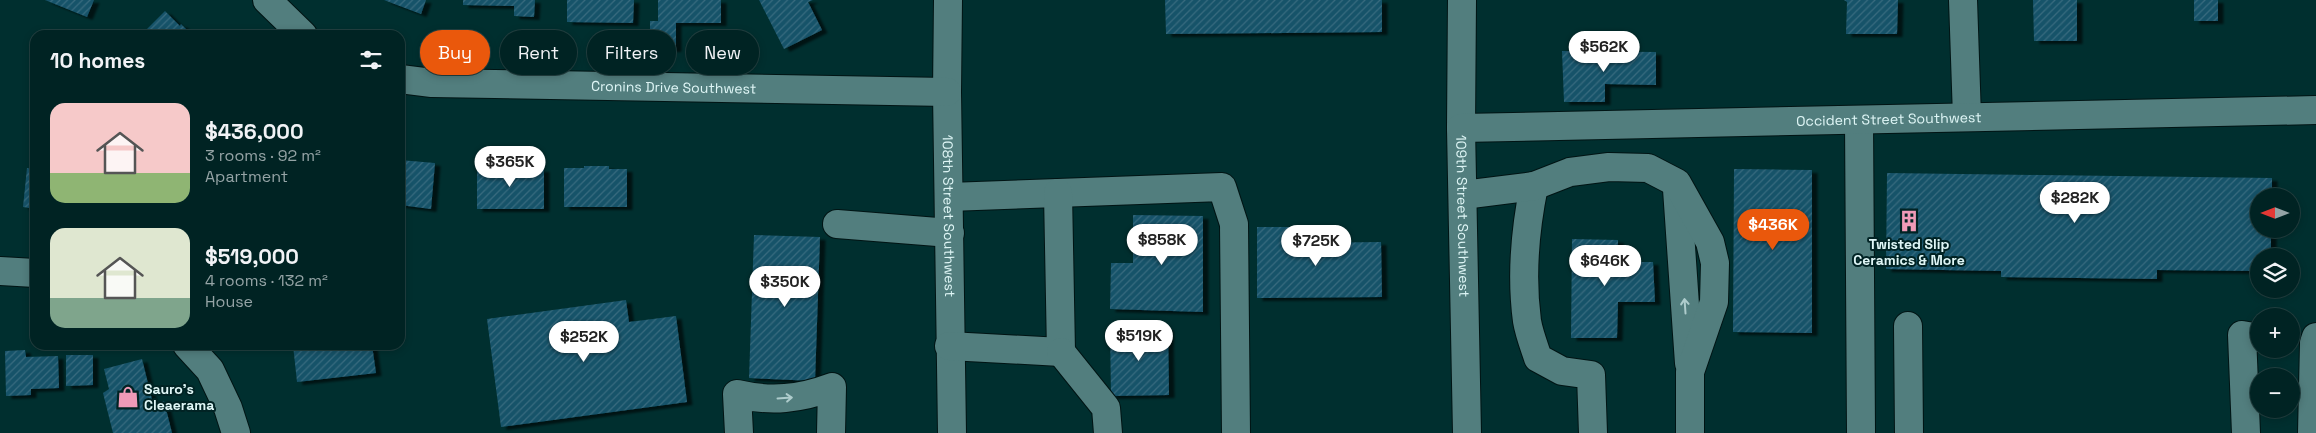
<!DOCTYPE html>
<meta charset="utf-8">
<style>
:root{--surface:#002323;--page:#0a2b2b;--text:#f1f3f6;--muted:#95a4a6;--line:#224041;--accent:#ea580c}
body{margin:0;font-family:"Space Grotesk",sans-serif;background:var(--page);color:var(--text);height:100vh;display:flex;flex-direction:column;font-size:19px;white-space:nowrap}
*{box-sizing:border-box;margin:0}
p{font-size:16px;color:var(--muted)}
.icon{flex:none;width:28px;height:28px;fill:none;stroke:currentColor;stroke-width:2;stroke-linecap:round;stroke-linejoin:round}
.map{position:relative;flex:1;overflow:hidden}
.details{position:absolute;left:30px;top:30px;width:375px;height:320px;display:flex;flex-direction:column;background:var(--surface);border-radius:15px;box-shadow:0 2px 8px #0003,0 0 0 1px var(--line)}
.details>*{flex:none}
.guide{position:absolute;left:420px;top:30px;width:475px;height:45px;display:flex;gap:10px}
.needle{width:32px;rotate:270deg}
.tools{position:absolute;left:2250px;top:188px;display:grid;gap:10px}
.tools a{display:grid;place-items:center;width:50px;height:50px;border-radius:50%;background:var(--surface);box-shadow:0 2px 8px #0003,0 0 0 1px var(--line);font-size:25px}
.price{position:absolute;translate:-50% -42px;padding:0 11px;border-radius:18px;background:#fff;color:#222;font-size:16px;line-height:32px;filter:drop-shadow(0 1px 2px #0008)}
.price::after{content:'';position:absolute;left:50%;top:30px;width:15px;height:11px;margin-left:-8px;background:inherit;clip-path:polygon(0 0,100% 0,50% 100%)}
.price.current{background:var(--accent);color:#fff}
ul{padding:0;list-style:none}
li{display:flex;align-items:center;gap:15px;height:125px;padding:0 20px}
li span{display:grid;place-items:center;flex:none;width:140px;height:100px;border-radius:15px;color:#555}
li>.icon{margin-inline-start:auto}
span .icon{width:60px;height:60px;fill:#fffc;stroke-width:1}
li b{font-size:21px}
h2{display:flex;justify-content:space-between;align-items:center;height:60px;padding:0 20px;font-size:21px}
.chip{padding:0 18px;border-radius:22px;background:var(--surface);box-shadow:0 2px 8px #0003,0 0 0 1px var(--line);font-size:18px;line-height:45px}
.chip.current{background:var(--accent);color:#fff}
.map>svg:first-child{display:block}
.building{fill:url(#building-hatch);filter:url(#shadow)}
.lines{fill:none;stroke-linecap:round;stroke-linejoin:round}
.minor-casing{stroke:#001414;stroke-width:30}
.minor{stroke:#527e7e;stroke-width:28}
.oneway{stroke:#aecccc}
.labels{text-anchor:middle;stroke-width:4;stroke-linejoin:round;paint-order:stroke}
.street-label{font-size:14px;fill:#dff6f6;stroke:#012324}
.poi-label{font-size:14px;font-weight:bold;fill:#dff6f6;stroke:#012324}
</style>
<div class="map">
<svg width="2316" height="433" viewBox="0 0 2316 433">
<defs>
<pattern id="building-hatch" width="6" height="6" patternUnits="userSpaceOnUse" patternTransform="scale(1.25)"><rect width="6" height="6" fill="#175269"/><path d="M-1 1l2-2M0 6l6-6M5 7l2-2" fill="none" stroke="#386c7f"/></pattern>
<filter id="shadow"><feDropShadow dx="5.5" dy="3" stdDeviation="1" flood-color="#0009"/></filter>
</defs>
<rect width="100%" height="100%" fill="#002f2f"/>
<path class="building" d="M45,0H94L87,17Z
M384,0H426L421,14Z
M463,0H535L534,17L514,16V6L463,5Z
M567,0H634L633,23L567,22Z
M658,0H721V23H676V49H650V21H658Z
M759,0H813L808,2L822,30L784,49Z
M1165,0H1382V32L1166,34Z
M1844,0H1898L1897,34H1846L1847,2Z
M2033,0H2077V41H2034Z
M2194,0H2218V21H2194Z
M165,11L180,26L181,24L192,35H141Z
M1562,51L1656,52V85L1605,84V102H1564Z
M400,160L435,163L431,209L400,205Z
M497,164H520V169H544V209H477V168H497Z
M584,166H609V169H627V207H564V168H584Z
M27,168L35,169V209L23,207Z
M1734,169L1812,170V333L1733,332Z
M1887,173L2272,178V196H2259V229H2271V256H2259V271L2157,270V279L2001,277V271L1886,269Z
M1133,215L1203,216V312L1110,309L1111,263H1133Z
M1257,227H1298V243L1381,242L1382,297L1257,298Z
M754,235L820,237L815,381L749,378Z
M1572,239L1618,240V262H1653L1655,302H1618L1617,338H1571Z
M626,300L629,322L676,316L687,402L501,427L487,319Z
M1168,328L1169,395L1111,396L1110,329Z
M293,345H372L376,373L297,382Z
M25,350L26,357L58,356L59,388L31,389V395L6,396L5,351Z
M66,355H93V385L66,386Z
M142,359L153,404L164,401L172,433H113L103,393L109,389L104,369Z"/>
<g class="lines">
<g class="minor-casing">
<g id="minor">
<path d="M267,0L303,35"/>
<path id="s1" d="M948,0L947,92L952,433"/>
<path id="s2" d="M1462,0L1461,128L1467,433"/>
<path d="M1963,0L1967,117"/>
<path id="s3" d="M400,79L432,83L947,92"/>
<path d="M1859,120L1861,433"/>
<path id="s4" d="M1461,128L2316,110"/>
<path d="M1534,186C1525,230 1521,276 1527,321C1529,333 1534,346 1538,358L1562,371L1591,375L1593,433"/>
<path d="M1677,189L1689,363"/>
<path d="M1463,195L1534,186L1570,172L1609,167L1648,168L1677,183L1710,242L1715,263L1714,302L1690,372V433"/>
<path d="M949,197L1222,187L1234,224L1236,433"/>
<path d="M837,224L950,233"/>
<path d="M0,271L35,273"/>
<path d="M1908,326L1909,433"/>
<path d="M187,345L210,370L228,408L236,433"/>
<path d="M949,346L1061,352L1058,193"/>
<path d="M1061,352L1106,408L1108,433"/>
<path d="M739,433L737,394C771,402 800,399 832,387L831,433"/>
<path d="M2246,433L2242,335L2259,338"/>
<path d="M2312,433L2314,343L2316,337"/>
</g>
</g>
<use href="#minor" class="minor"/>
</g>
<defs><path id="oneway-shaft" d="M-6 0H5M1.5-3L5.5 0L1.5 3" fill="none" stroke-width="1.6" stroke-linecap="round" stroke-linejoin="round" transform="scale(1.25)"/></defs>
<g class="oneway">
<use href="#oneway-shaft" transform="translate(1685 306) rotate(-94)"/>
<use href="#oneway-shaft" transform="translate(785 398) rotate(-4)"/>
</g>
<defs>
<g id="building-bare" transform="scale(1.725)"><path d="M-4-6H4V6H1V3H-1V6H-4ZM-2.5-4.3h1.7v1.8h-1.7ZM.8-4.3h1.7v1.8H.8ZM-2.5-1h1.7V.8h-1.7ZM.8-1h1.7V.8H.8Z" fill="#ef9ab8" stroke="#012324" stroke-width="2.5" paint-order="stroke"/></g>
<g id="shop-bare" transform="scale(1.725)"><path d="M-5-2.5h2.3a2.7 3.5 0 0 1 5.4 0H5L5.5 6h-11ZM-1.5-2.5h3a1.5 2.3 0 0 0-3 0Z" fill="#ef9ab8" stroke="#012324" stroke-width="2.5" paint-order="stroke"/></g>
</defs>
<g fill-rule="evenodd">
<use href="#building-bare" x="1909" y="221"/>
<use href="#shop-bare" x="128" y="397"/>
</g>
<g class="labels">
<g class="street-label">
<text dy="5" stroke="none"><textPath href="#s3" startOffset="274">Cronins Drive Southwest</textPath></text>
<text dy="5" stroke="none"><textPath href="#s4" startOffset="428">Occident Street Southwest</textPath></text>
<text dy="5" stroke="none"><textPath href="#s1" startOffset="216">108th Street Southwest</textPath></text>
<text dy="5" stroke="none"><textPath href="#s2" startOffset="216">109th Street Southwest</textPath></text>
</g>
<g class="poi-label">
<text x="1909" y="249">Twisted Slip<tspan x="1909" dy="16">Ceramics &amp; More</tspan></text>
<text x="144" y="394" text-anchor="start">Sauro's<tspan x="144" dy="16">Cleaerama</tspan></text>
</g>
</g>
</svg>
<div class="tools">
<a><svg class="needle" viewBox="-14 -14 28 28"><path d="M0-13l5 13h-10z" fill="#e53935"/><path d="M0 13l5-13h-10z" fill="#95a4a6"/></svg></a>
<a><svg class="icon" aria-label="layers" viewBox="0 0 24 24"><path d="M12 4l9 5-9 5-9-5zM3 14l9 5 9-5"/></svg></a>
<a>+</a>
<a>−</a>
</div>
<b class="price" style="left:1604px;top:73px">$562K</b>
<b class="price" style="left:510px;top:188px">$365K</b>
<b class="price" style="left:2075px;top:224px">$282K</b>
<b class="price current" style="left:1773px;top:251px">$436K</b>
<b class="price" style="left:1162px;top:266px">$858K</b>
<b class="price" style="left:1316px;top:267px">$725K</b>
<b class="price" style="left:1605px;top:287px">$646K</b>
<b class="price" style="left:785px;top:308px">$350K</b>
<b class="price" style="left:1139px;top:362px">$519K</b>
<b class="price" style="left:584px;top:363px">$252K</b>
<div class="guide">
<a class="chip current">Buy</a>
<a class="chip">Rent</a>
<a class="chip">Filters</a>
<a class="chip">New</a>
</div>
<section class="details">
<h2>10 homes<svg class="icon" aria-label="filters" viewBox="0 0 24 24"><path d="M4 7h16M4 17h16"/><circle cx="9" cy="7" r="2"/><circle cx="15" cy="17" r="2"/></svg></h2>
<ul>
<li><span style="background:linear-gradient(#f6c9c9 70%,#8fb573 0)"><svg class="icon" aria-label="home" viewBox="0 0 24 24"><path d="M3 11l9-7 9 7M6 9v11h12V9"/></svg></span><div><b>$436,000</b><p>3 rooms · 92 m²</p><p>Apartment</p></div></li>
<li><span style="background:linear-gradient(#dfe7d0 70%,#7fa58c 0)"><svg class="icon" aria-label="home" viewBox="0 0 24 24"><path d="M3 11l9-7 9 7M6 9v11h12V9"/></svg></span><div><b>$519,000</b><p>4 rooms · 132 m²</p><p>House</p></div></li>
</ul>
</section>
</div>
